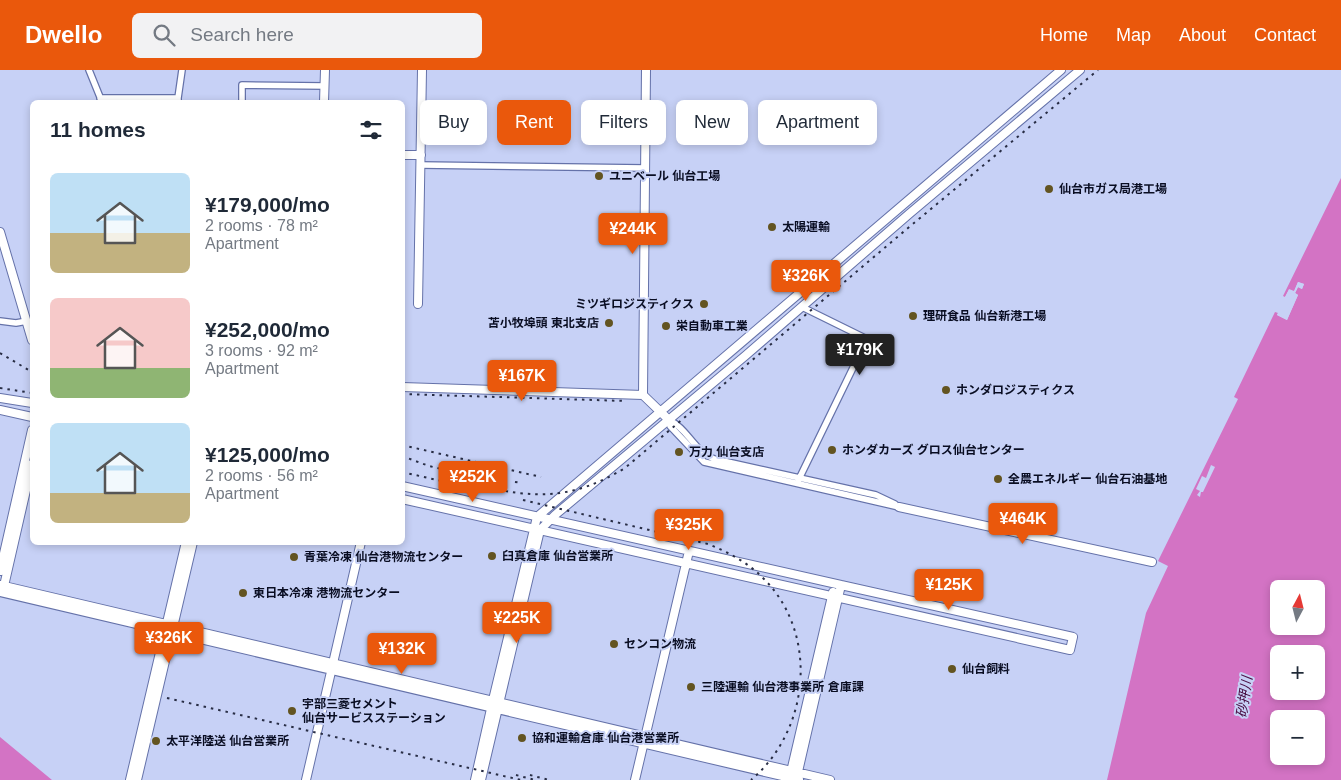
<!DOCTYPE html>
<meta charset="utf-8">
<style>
:root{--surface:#fff;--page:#f2f2f3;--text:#1f2937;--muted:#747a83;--accent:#ea580c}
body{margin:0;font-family:Arial,"Noto Sans JP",sans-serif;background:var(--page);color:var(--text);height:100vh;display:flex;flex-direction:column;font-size:19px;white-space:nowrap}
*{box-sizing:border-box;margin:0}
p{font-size:16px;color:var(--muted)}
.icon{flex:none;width:28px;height:28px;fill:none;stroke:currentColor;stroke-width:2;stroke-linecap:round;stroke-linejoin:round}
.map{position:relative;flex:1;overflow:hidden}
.panel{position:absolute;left:30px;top:30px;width:375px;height:445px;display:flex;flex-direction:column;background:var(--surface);border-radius:8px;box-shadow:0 2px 8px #0003}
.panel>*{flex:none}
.guide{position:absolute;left:420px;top:30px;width:475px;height:45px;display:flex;gap:10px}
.needle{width:32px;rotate:7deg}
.buttons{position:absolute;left:1270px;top:510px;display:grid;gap:10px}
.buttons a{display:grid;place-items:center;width:55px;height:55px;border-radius:8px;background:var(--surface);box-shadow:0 2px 8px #0003;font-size:25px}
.price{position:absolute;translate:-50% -42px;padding:0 11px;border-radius:5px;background:var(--accent);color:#fff;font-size:16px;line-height:32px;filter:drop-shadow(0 1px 2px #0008)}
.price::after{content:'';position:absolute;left:50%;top:30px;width:15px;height:11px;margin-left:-8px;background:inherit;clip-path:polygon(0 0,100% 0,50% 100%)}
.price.active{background:#222;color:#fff}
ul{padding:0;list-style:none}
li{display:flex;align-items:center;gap:15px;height:125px;padding:0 20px}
li span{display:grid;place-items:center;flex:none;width:140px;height:100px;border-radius:8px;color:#555}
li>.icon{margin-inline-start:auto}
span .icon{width:60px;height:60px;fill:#fffc;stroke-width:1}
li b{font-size:21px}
h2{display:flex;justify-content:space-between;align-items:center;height:60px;padding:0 20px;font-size:21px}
.tag{padding:0 18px;border-radius:8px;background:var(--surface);box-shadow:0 2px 8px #0003;font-size:18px;line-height:45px}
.tag.active{background:var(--accent);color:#fff}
header{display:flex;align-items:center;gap:30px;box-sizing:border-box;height:70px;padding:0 25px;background:var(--accent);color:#fff}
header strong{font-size:24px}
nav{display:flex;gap:28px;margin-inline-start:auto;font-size:18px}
.search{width:350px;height:45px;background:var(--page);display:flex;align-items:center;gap:12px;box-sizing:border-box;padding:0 18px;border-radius:8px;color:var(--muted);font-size:19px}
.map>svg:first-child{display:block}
.water{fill:#d373c4;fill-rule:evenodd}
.pier{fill:#c7d1f6}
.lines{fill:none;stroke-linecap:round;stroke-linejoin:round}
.minor-casing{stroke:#6572a9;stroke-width:8}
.tertiary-casing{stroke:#6572a9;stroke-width:10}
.minor{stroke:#fff;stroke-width:5.5}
.tertiary{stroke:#fff;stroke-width:8}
.rail{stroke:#282d45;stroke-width:2;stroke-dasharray:2.5 5;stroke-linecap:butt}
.poi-dot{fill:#635421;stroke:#c7d1f6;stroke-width:2}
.labels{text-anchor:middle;stroke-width:4;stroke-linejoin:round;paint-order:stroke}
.poi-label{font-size:12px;font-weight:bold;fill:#090d22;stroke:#c7d1f6;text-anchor:start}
.water-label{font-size:14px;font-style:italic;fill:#480c41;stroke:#c7d1f6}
</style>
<header>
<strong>Dwello</strong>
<div class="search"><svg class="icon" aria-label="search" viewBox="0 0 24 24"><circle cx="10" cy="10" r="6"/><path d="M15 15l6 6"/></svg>Search here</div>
<nav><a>Home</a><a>Map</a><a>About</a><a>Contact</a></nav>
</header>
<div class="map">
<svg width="1341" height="710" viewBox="0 0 1341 710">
<rect width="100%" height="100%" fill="#c7d1f6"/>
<path class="water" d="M1341,108V710H1107L1146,543L1168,496L1158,491L1238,329L1234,327L1275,242L1278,243L1277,245L1287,250L1298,225L1295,223L1298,217L1302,219L1304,214L1298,212L1294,222L1289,220L1285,227L1283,226ZM1279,519H1316V556H1279ZM1279,584H1316V621H1279ZM1279,649H1316V686H1279Z
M0,667L52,710H0Z"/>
<path class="pier" d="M1298,212L1304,214L1302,219L1298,217L1295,223L1298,225L1287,250L1277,245L1279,241L1280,244L1286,247L1295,226L1290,223L1287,228L1284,229L1289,219L1294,221Z
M1211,395L1215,397L1203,422H1201L1200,427L1197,425L1200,421L1196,419L1202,406L1206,408Z"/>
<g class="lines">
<g class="minor-casing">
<path id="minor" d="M89,0L102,32
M100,28H178V32
M178,28L182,0
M242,32V15L325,16
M421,95L645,98
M0,251L16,253L27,251
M669,350L670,356L704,392L899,437
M669,350C687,358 694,381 714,389L876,425L895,434
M798,411L867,269L802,237"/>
</g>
<g class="tertiary-casing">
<path id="tertiary" d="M646,0L643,325L669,350
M324,32L325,0
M402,85H421
M0,162L32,270
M418,234L422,0
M402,317L643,325
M0,328L32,333
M0,340L32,347
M402,416L841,515L797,706
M402,429L1070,580L1073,567L841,515
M899,437L1152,492
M0,501L32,360
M0,515L830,710
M2,518L4,516L32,394
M0,522L799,710
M790,706L833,522
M130,710L186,472
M137,710L193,472
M306,710L361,472
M475,710L493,630L537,447L1061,0
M481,710L540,460L555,445L745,286L909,144L1080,0
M635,710L689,481"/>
</g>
<use href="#minor" class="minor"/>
<use href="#tertiary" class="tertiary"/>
<path class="rail" d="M0,283L32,302
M0,318L32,323
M402,324L626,331
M402,375L541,407
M402,386L429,396L496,412
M402,402L481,420
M515,412L522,413
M476,415C535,429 572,430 625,398L908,158L1098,0
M523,430L708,474C730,483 749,493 766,511C819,567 809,661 751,710
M167,628L521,710
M516,705L535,710
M530,705L549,710"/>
</g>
<g class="poi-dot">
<circle cx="599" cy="106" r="5"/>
<circle cx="1049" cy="119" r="5"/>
<circle cx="772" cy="157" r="5"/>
<circle cx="704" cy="234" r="5"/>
<circle cx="913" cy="246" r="5"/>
<circle cx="609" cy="253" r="5"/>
<circle cx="666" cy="256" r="5"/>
<circle cx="946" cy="320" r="5"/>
<circle cx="832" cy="380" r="5"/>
<circle cx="679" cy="382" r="5"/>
<circle cx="998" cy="409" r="5"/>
<circle cx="492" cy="486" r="5"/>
<circle cx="294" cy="487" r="5"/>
<circle cx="243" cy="523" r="5"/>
<circle cx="614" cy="574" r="5"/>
<circle cx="952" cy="599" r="5"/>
<circle cx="691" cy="617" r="5"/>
<circle cx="292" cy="641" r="5"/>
<circle cx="522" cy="668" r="5"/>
<circle cx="156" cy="671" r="5"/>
</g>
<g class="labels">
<g class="poi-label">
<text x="609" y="110">ユニベール 仙台工場</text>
<text x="1059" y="123">仙台市ガス局港工場</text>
<text x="782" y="161">太陽運輸</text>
<text x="694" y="238" text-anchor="end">ミツギロジスティクス</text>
<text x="923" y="250">理研食品 仙台新港工場</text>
<text x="599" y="257" text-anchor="end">苫小牧埠頭 東北支店</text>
<text x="676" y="260">栄自動車工業</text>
<text x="956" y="324">ホンダロジスティクス</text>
<text x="842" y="384">ホンダカーズ グロス仙台センター</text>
<text x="689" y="386">万力 仙台支店</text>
<text x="1008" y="413">全農エネルギー 仙台石油基地</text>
<text x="502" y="490">臼真倉庫 仙台営業所</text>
<text x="304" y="491">青葉冷凍 仙台港物流センター</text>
<text x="253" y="527">東日本冷凍 港物流センター</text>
<text x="624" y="578">センコン物流</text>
<text x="962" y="603">仙台飼料</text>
<text x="701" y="621">三陸運輸 仙台港事業所 倉庫課</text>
<text x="302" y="638">宇部三菱セメント<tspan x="302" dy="14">仙台サービスステーション</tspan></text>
<text x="532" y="672">協和運輸倉庫 仙台港営業所</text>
<text x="166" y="675">太平洋陸送 仙台営業所</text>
</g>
<g class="water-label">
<text transform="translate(1244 627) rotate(-82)" y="5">砂押川</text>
</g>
</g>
</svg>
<div class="buttons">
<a><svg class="needle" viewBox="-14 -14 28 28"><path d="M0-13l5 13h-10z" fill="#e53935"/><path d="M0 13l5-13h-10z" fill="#747a83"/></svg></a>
<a>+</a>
<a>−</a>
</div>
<b class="price" style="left:633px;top:185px">¥244K</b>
<b class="price" style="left:806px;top:232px">¥326K</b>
<b class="price active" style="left:860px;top:306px">¥179K</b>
<b class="price" style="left:522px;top:332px">¥167K</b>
<b class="price" style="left:473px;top:433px">¥252K</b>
<b class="price" style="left:1023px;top:475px">¥464K</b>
<b class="price" style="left:689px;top:481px">¥325K</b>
<b class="price" style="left:949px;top:541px">¥125K</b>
<b class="price" style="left:517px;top:574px">¥225K</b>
<b class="price" style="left:169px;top:594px">¥326K</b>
<b class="price" style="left:402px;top:605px">¥132K</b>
<div class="guide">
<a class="tag">Buy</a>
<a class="tag active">Rent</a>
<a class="tag">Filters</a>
<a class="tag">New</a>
<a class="tag">Apartment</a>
</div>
<section class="panel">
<h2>11 homes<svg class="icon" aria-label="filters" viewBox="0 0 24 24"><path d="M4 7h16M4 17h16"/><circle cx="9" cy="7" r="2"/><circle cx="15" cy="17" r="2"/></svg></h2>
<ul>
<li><span style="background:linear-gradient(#bfe0f5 60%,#c2b280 0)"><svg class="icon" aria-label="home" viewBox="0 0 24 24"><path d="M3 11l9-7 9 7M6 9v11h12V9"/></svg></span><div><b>¥179,000/mo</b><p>2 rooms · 78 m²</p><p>Apartment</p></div></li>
<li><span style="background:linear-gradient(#f6c9c9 70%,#8fb573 0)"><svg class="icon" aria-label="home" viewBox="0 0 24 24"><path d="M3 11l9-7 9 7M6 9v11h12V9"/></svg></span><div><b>¥252,000/mo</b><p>3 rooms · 92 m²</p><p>Apartment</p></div></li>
<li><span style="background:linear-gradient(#bfe0f5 70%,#c2b280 0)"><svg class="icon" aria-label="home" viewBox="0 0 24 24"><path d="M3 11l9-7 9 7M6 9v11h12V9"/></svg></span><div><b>¥125,000/mo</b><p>2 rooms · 56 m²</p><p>Apartment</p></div></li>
</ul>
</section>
</div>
